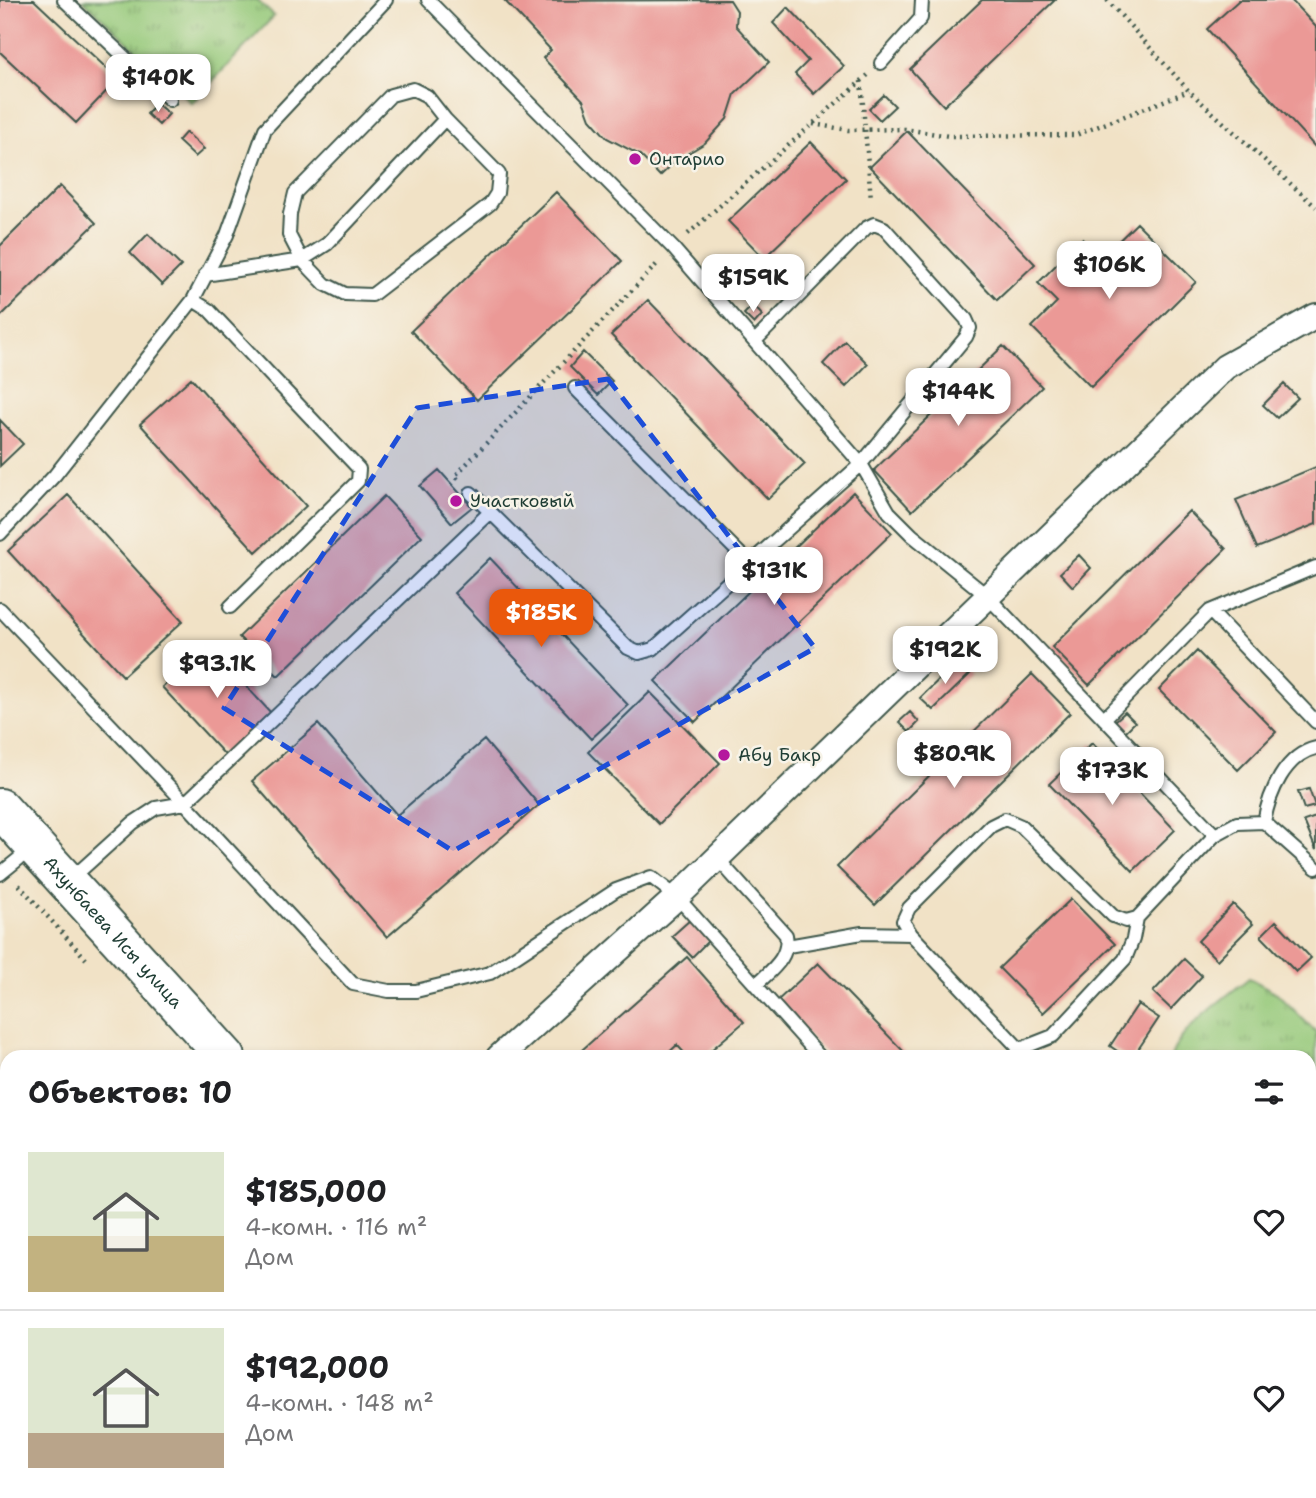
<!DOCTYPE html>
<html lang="ru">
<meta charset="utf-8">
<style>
:root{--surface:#fff;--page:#f2f2f2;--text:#202124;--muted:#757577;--line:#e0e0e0;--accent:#ea580c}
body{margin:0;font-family:"Shantell Sans",sans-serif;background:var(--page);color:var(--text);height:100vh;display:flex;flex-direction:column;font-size:26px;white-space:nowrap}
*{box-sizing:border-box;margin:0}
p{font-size:23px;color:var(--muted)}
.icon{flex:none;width:38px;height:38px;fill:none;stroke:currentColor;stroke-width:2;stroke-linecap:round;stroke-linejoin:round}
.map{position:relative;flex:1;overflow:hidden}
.sheet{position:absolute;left:0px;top:1050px;width:1316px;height:448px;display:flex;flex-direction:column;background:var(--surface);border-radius:21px 21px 0 0;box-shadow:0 4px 10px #0003}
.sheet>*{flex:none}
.price{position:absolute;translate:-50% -60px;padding:0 16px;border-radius:14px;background:#fff;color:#222;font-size:23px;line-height:46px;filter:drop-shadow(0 2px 4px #0008)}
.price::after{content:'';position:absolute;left:50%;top:42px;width:21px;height:16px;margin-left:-10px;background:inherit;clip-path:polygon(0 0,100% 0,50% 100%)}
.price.selected{background:var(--accent);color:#fff}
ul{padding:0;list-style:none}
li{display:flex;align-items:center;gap:21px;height:175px;padding:0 28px}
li+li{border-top:2px solid var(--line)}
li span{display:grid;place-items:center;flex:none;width:196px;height:140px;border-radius:0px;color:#555}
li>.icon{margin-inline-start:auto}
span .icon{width:84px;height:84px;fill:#fffc;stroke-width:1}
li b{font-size:30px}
h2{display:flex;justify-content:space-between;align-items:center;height:84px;padding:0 28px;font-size:30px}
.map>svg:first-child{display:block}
.grass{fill:url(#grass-tufts);stroke:#5a8357;stroke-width:2}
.building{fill:#eb9996}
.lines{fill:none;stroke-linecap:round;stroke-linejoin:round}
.service-casing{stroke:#3e564a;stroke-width:16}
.minor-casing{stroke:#3e564a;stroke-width:28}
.primary-casing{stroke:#3e564a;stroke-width:42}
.path{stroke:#3e564a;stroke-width:4.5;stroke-dasharray:2 5;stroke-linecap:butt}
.service{stroke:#fff;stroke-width:12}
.minor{stroke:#fff;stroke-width:24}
.primary{stroke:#fff;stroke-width:38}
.marked{fill:#1d4ed8;fill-opacity:0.2;stroke:#1d4ed8;stroke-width:5;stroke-dasharray:14 9;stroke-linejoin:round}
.poi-dot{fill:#b5179e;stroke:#f7f3e8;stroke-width:2.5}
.labels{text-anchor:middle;stroke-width:5;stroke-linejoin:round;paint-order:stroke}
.poi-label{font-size:18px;fill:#1f3d34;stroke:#f7f3e8;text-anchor:start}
.street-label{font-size:18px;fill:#1f3d34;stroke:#f7f3e8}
</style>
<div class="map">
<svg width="1316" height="1498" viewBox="0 0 1316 1498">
<defs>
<pattern id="grass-tufts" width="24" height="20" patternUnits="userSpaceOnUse" patternTransform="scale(1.75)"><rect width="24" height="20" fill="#96c97a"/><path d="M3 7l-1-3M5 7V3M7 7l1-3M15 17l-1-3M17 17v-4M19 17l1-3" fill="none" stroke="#7aa465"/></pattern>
</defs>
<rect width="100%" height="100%" fill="#f7f3e8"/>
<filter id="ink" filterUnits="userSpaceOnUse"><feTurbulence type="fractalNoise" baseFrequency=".0143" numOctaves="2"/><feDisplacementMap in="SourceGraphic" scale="14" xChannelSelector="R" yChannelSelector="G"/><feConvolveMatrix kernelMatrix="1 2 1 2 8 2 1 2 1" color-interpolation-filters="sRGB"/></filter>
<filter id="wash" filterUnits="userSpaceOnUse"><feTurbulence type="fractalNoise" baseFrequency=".00686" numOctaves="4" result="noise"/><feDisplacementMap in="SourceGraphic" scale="28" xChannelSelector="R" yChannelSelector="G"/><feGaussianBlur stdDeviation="1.57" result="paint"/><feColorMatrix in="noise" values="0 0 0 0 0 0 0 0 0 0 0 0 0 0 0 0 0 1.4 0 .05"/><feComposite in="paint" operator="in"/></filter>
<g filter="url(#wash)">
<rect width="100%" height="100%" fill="#f1e2c6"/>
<path class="grass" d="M83,0H257L274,16L192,103Z
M1249,978L1277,993L1316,1032V1137L1309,1144V1057H1171C1178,1030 1227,996 1249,978Z"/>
<g id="blocks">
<path class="building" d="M0,0H34L118,79L76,123L0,52Z
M730,0L737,11L736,26L769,62L735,94L727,119L705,143L677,160L660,176L640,155L607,138L590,119L583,100L543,58L551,50L505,1Z
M982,0H1055L944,106L910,69Z
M1239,0H1291L1316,27V148L1207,29Z
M788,7L844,66L814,94L795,74L808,61L773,23Z
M190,62L204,76L192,89L178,75Z
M884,95L895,106L880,120L869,109Z
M156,103L169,114L159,125L147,114Z
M907,131L1035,264L997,300L870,167Z
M186,132L204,149L195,157L178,141Z
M811,142L846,179L764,258L728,221Z
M60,186L96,223L0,317V246Z
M556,192L622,261L477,400L411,331Z
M1137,223L1196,282L1091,387L1032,327L1057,302L1038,283L1082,239L1101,258Z
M148,234L181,266L162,285L130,253Z
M648,300L805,464L768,499L611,335Z
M753,305L762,315L754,324L744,314Z
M845,341L868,364L846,387L823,364Z
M1003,346L1042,387L912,511L874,470Z
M583,352L612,381L598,395L570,367Z
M191,378L306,506L256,552L140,424Z
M1284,384L1298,398L1277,418L1263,405Z
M0,420L23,444L0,466Z
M1316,467V524L1257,548L1236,500Z
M439,470L472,507L452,523L420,486Z
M853,492L892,533L695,722L655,681Z
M68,495L183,621L123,676L8,551Z
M384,496L422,536L278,676L239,637Z
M1189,511L1226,549L1089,685L1052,647Z
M1079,555L1091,568L1073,587L1060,573Z
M490,558L628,705L591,739L454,593Z
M978,633L994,648L979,665L963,648Z
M208,645L272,714L226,756L162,687Z
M1197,651L1276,732L1238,770L1159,690Z
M957,662L970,674L933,710L920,698Z
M1032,674L1070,713L875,905L837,867Z
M650,692L720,763L659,824L588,752Z
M910,712L919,722L909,732L899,722Z
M1125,712L1135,722L1125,732L1115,721Z
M318,724L397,815L484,740L539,805L387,937L252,781Z
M1092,743L1175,830L1133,871L1049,784Z
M1309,789L1315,806L1304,809L1298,792Z
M1316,817V850L1304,821Z
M1071,899L1115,944L1043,1013L999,968Z
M1233,904L1253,924L1217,960L1198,941Z
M690,920L709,940L692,957L672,936Z
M1276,921L1311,958L1296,972L1261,936Z
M687,957L744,1022L703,1057H688L677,1045L664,1057H574Z
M1184,959L1202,976L1171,1009L1153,992Z
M818,963L909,1057H829L776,1002Z
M1138,1004L1159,1018L1133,1057H1126L1110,1046Z
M7,1121V1191L0,1187V1133Z
M0,1203L7,1209L6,1277L0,1272Z
M1309,1474L1316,1475V1498H1300V1491H1309Z
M948,1491H1084L1093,1498H956Z"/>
</g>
</g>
<g filter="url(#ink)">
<use href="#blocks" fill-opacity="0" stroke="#3e564a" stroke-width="2"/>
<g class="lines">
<g class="service-casing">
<path id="service" d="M64,0L170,100
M428,0L673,248L861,464L889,512L912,535L986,595L1215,835
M881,63L921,18L922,0
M205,275L302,260L327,244L445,119L499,174L497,193L490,204L372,295L345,294L325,284L302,260L289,235L290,214L295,193L391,95L413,89L427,96L445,119
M193,300L209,310L359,469L358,481L230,607
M575,388L748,562
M471,493L628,648L639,653L653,649L861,464L966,337L970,328L966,319L884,228L874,224L866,228L755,341
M0,534L55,475L193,300L227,235L265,129L386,0
M0,609L185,803L490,512
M1210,611L1316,722
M1104,719L1210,611L1316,567
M1264,822C1269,793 1285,755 1316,748
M717,858L786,935C790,958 771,970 756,985
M0,874L31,849
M71,879L133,823L156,808L185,803L353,984L389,991H416L490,973L616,890L651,877L677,897L820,1057
M788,946L862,933L911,934
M1013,1057L1020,1049L1053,1036L1125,959L1133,939L1137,918
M1027,1057L911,934L903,921L909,908L991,826L1005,819L1021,826L1113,916L1126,921L1137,918L1215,835L1237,823L1264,822L1316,868
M1309,1156L1316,1148
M0,1433L7,1440
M58,1491L65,1498
M773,1491L782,1498
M714,1498L720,1491"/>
</g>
<g class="minor-casing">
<path id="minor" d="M499,1057L677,897L1225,367L1316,316
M1309,1344L1316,1335
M1178,1498L1184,1491"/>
</g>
<g class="primary-casing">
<g id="primary">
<path id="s1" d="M0,808L226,1057"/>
<path d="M639,1491L646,1498"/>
</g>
</g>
<path class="path" d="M1107,0L1189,91L1316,207
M861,81L871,199
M813,124L848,130L905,129L949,136L1076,135L1189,91
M688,234L868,75
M458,479L455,476L659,262
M19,885L86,959"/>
<use href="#service" class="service"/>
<use href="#minor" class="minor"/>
<use href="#primary" class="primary"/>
</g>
</g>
<path class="marked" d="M608,379L815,648L453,851L224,708L417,408Z"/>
<g class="poi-dot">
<circle cx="635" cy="159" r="7"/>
<circle cx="456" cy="501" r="7"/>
<circle cx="724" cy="755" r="7"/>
</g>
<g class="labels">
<g class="poi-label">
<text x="649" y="165">Онтарио</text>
<text x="470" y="507">Участковый</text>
<text x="738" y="761">Абу Бакр</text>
</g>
<g class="street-label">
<text dy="6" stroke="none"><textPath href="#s1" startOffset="168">Ахунбаева Исы улица</textPath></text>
</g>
</g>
</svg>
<b class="price" style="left:158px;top:114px">$140K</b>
<b class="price" style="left:1109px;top:301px">$106K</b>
<b class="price" style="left:753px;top:314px">$159K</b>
<b class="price" style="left:958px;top:428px">$144K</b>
<b class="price" style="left:774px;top:607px">$131K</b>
<b class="price selected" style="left:541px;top:649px">$185K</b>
<b class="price" style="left:945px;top:686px">$192K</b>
<b class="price" style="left:217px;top:700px">$93.1K</b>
<b class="price" style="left:954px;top:790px">$80.9K</b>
<b class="price" style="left:1112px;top:807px">$173K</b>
<section class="sheet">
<h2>Объектов: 10<svg class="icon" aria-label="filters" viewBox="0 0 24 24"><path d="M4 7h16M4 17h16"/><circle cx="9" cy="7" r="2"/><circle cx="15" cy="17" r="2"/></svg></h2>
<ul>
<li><span style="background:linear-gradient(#dfe7d0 60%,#c2b280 0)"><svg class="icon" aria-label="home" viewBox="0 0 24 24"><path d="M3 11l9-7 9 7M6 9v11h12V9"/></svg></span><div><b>$185,000</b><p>4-комн. · 116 m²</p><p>Дом</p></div><svg class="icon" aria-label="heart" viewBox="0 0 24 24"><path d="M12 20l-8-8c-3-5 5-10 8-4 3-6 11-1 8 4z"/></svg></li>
<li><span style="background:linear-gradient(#dfe7d0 75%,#b9a48a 0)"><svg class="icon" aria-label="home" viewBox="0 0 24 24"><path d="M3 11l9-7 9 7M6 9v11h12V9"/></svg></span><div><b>$192,000</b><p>4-комн. · 148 m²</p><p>Дом</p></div><svg class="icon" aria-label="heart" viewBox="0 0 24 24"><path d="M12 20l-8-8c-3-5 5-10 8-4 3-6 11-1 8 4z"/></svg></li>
</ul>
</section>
</div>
